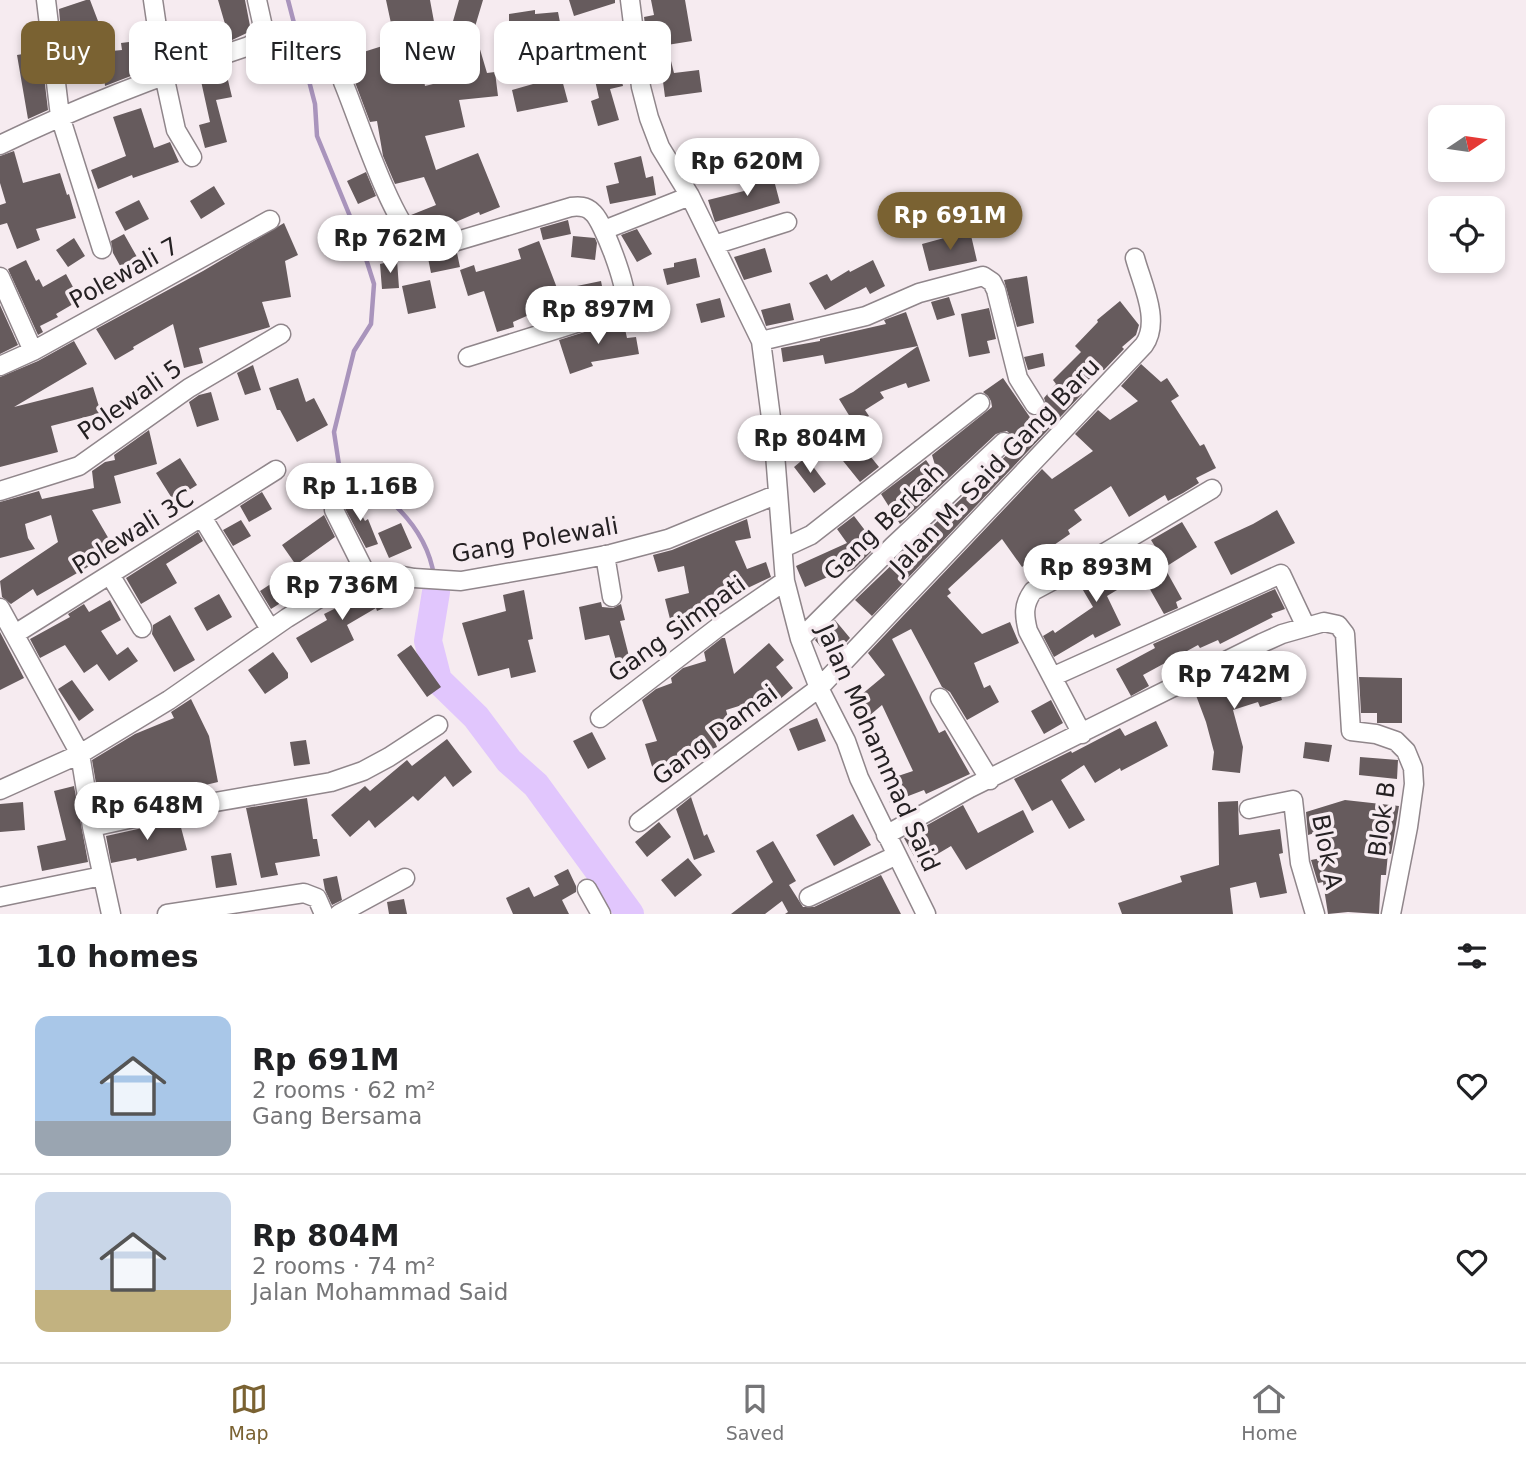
<!DOCTYPE html>
<meta charset="utf-8">
<style>
:root{--surface:#fff;--page:#f6f6f6;--text:#202124;--muted:#757577;--line:#e0e0e0;--accent:#7a6232}
body{margin:0;font-family:"DejaVu Sans",sans-serif;background:var(--page);color:var(--text);height:100vh;display:flex;flex-direction:column;font-size:26px;white-space:nowrap}
*{box-sizing:border-box;margin:0}
p{font-size:23px;color:var(--muted)}
.icon{flex:none;width:38px;height:38px;fill:none;stroke:currentColor;stroke-width:2;stroke-linecap:round;stroke-linejoin:round}
.map{position:relative;height:914px;overflow:hidden}
.drawer{display:flex;flex-direction:column;background:var(--surface);flex:1}
.drawer>*{flex:none}
.guide{position:absolute;left:21px;top:21px;width:700px;height:63px;display:flex;gap:14px}
.needle{width:46px;rotate:77deg}
.fabs{position:absolute;left:1428px;top:105px;display:grid;gap:14px}
.fabs a{display:grid;place-items:center;width:77px;height:77px;border-radius:14px;background:var(--surface);box-shadow:0 4px 10px #0003;font-size:35px}
.price{position:absolute;translate:-50% -60px;padding:0 16px;border-radius:24px;background:#fff;color:#222;font-size:23px;line-height:46px;filter:drop-shadow(0 2px 4px #0008)}
.price::after{content:'';position:absolute;left:50%;top:42px;width:21px;height:16px;margin-left:-10px;background:inherit;clip-path:polygon(0 0,100% 0,50% 100%)}
.price.current{background:var(--accent);color:#fff}
ul{padding:0;list-style:none}
li{display:flex;align-items:center;gap:21px;height:175px;padding:0 35px}
li+li{border-top:2px solid var(--line)}
li span{display:grid;place-items:center;flex:none;width:196px;height:140px;border-radius:14px;color:#555}
li>.icon{margin-inline-start:auto}
span .icon{width:84px;height:84px;fill:#fffc;stroke-width:1}
li b{font-size:30px}
h2{display:flex;justify-content:space-between;align-items:center;height:84px;padding:0 35px;font-size:30px}
.tag{padding:0 24px;border-radius:14px;background:var(--surface);box-shadow:0 4px 10px #0003;font-size:24px;line-height:63px}
.tag.current{background:var(--accent);color:#fff}
.tabs{display:flex;justify-content:space-around;align-items:center;height:98px;border-top:2px solid var(--line);background:var(--surface);font-size:19px;color:var(--muted)}
.tabs a{display:grid;justify-items:center;gap:4px}
.tabs .current{color:var(--accent)}
.map>svg:first-child{display:block}
.lines{fill:none;stroke-linecap:round;stroke-linejoin:round}
.stream{stroke:#a994bc;stroke-width:4.5}
.river{stroke:#e1c6fd;stroke-width:28}
.building{fill:#665b5d}
.minor-casing{stroke:#90868b;stroke-width:21}
.minor{stroke:#fff;stroke-width:18}
.labels{text-anchor:middle;stroke-width:7;stroke-linejoin:round;paint-order:stroke}
.street-label{font-size:24px;fill:#252123;stroke:#f6ebf0}
</style>
<div class="map">
<svg width="1526" height="914" viewBox="0 0 1526 914">
<rect width="100%" height="100%" fill="#f6ebf0"/>
<g class="lines">
<path class="stream" d="M288,0L315,104L317,136L361,243L374,284L371,324L354,351L334,432L339,465C382,490 426,523 434,576"/>
<path class="river" d="M436,592L428,641L438,680L476,717L509,761L536,785L630,914"/>
</g>
<path class="building" d="M86,0H90L98,21L61,33L59,9Z
M218,0H245L251,31L230,41Z
M386,0H430L440,54L420,58L425,86L465,76L456,51L444,53L459,0H483L468,50L479,46L487,73L495,72L498,96L459,100L465,127L425,136L436,170L478,153L500,207L480,215L479,212L444,227L446,229L434,236L424,233L411,215L436,205L424,177L395,184L383,156L377,121L370,122L353,77L345,71L338,72L331,54L351,46L354,55L395,42Z
M569,0H615V3L574,16Z
M651,0H685L692,41L667,45L674,73L699,70L702,92L665,97L662,74L659,75L651,48L648,49L644,17L654,15Z
M535,10V14L558,12L564,43L543,47L509,45V14Z
M145,40L149,69L105,86L101,52L122,50L121,43Z
M624,41L626,59L617,60L623,86L610,89L619,120L598,126L591,101L599,98L591,63L568,66L565,48Z
M41,51L48,110L28,119L17,55Z
M227,76L232,97L216,100L227,142L205,148L199,125L210,122L201,81Z
M561,76L568,102L517,112L512,90Z
M141,108L154,148L170,142L179,162L133,178L132,175L98,189L91,170L126,156L113,117Z
M14,151L23,183L60,173L67,195L69,194L76,218L36,229L40,240L17,249L7,223L0,225V205L6,203L0,183V156Z
M641,156L646,178L653,176L656,195L610,204L606,186L619,183L614,163Z
M771,169L780,203L715,222L708,200L752,189L748,175Z
M366,172L376,196L358,204L347,181Z
M214,186L225,204L201,219L190,201Z
M139,200L149,219L125,231L115,212Z
M568,220L571,234L543,240L540,228Z
M284,223L298,255L285,261L291,297L262,302L270,327L199,348L203,363L184,368L173,324L133,347L134,349L115,360L96,329L203,271Z
M637,229L652,254L637,262L621,235Z
M970,231L977,261L929,271L922,244Z
M124,234L141,264L124,273L113,253L111,241Z
M573,236L595,238L597,243L595,260L571,257Z
M74,238L85,256L68,267L56,250Z
M539,241L557,288L531,296L538,311L513,322L514,327L497,332L484,291L468,296L460,270L474,265L476,272L521,259L518,249Z
M765,248L772,272L744,280L734,257Z
M457,253L460,267L431,273L428,258H440Z
M696,258L700,277L667,285L663,269L674,267V263Z
M26,260L36,281L39,279L43,287L66,274L80,300L56,314L58,317L40,326L43,332L38,335L8,269Z
M397,260L399,288L382,289L380,264Z
M873,260L885,286L870,294L866,287L825,310L809,283L827,274L831,281L849,270L850,272Z
M1027,276L1034,323L1017,327L1004,280Z
M430,280L436,308L408,314L402,286Z
M601,281L604,296L575,301L572,287Z
M949,297L955,315L937,320L931,302Z
M720,298L725,317L701,323L696,304Z
M1120,301L1139,325L1136,335L1122,347L1124,349L1104,370H1099L1078,390L1082,394L872,616L855,600L1012,450L1015,439L1007,431L996,434L900,524L881,494L926,460L937,476L938,475L932,455L992,407L991,401L988,396L983,392L1003,378L1036,426L1034,416L1040,415L1045,411L1046,404L1044,398L1056,384L1053,380L1081,352L1075,346L1098,322L1097,320Z
M790,303L794,320L766,326L761,310Z
M0,305L18,345L0,354Z
M989,308L996,339L987,341L990,353L969,357L961,314Z
M906,312L918,346L825,364L823,355L783,362L781,348L820,341V339L886,324L884,320Z
M623,320L627,338L636,337L639,354L591,362L593,366L570,374L559,340Z
M74,341L87,364L14,407L93,387L101,413L51,426L58,452L0,467V377L38,361Z
M918,346L930,381L908,388L906,383L880,392L884,398L865,410L869,416L855,425L839,399L853,392Z
M1043,353L1045,366L1028,370L1024,357Z
M1141,364L1161,382L1167,378L1179,396L1171,401L1200,446L1204,444L1216,468L1196,478L1199,483L1183,493L1168,501L1165,495L1129,517L1111,486L1074,510L1082,520L1068,530L1070,534L1022,567L1002,539L948,589L951,593L947,596L982,634L1010,622L1019,643L974,663L984,688L990,685L999,702L967,720L950,692L942,687L911,629L892,639L939,733L945,730L970,774L926,794L924,790L890,803L883,781L913,771L882,705L863,721L849,705L885,675L868,653L1042,469L1052,479L1093,451L1075,434L1098,410L1110,420L1138,401L1121,386Z
M253,365L261,390L245,395L237,373Z
M298,378L306,402L314,398L328,425L297,442L280,410H277L269,388Z
M211,392L219,420L197,427L189,402L199,395Z
M805,426L817,443L801,455L788,439Z
M149,430L157,464L114,476L121,503L92,510L113,546L90,560L93,564L37,596L33,589L11,604L2,597L0,581L58,542L51,515L25,524L28,538L35,549L0,558V502L39,491L42,499L94,488L92,471L105,462L115,460L114,455Z
M854,436L879,467L860,482L835,451Z
M806,457L826,484L814,493L794,467Z
M180,458L197,485L173,500L156,473Z
M262,492L272,509L249,522L240,506Z
M351,495L365,521L368,519L378,544L366,548L341,501Z
M1277,510L1295,543L1231,575L1214,542L1253,524Z
M324,515L335,537L296,565L282,545Z
M854,516L877,546L854,569L841,575L839,572L805,587L796,566L847,543L837,529Z
M747,519L751,538L735,541L747,569L766,562L771,577L712,605L713,612L689,616L690,622L672,627L665,599L689,593L684,566L658,572L653,555L672,550Z
M241,520L251,536L233,546L223,530Z
M1182,522L1197,547L1167,566L1151,540Z
M401,523L412,548L389,558L378,533Z
M198,532L203,541L166,564L177,583L141,604L126,578Z
M1129,552L1142,575L1107,596L1121,625L1095,638L1093,634L1054,657L1043,636L1053,630L1055,633L1093,607L1077,580Z
M1163,565L1182,599L1176,602L1178,608L1164,614L1143,577Z
M292,570L303,589L271,609L260,591Z
M376,585H384L393,604L377,611L376,608L347,625L354,640L311,663L296,638L327,620L324,614L344,604L340,598L362,588L363,591Z
M1275,589L1285,609L1271,614L1273,617L1220,644L1218,640L1200,648L1198,645L1143,675L1149,686L1131,696L1116,669L1155,648L1153,644Z
M524,590L533,639L528,640L536,672L511,678L509,668L478,676L462,623L506,611L503,595Z
M219,594L232,617L207,631L194,608Z
M110,600L121,620L101,631L117,655L128,647L138,661L109,681L97,664L84,673L65,645L40,658L30,639L70,617L68,614L84,604L89,612Z
M601,602L602,607L613,608L621,604L625,620L620,621L631,664L618,668L609,635L585,640L579,607Z
M170,615L195,660L174,672L152,634L153,625Z
M835,620L850,638L831,659L815,640Z
M0,632L24,678L0,690Z
M722,638H725L734,674L769,643L784,660L776,667L793,688L772,706L765,698L726,710L731,728L712,733L717,747L671,766L673,771L655,776L645,744L657,741L642,700L656,689L672,683L671,678L683,668L706,661L704,652Z
M411,645L441,687L427,697L397,655Z
M273,652L288,673V678L265,694L248,670Z
M1271,663L1282,700L1260,707L1258,702L1233,710L1243,747L1240,773L1212,770L1214,752L1206,722L1194,690L1210,682L1211,684Z
M1359,677L1402,678V723H1377V713H1361Z
M72,680L94,710L79,721L58,689Z
M191,699L209,736L218,782L172,793L173,798L101,813L92,760L135,734L174,718L171,712Z
M1051,700L1063,723L1044,734L1031,711Z
M817,718L826,741L798,751L789,729Z
M1156,721L1168,746L1121,771L1120,768L1095,783L1084,765L1061,780L1085,820L1069,829L1052,800L1032,811L1014,779L1071,751L1072,753L1120,728L1125,736Z
M592,732L606,759L588,769L573,741Z
M447,739L472,772L453,787L445,776L418,801L413,796L375,828L369,820L350,837L331,815L365,786L370,791L407,760L412,766Z
M306,740L310,764L294,766L290,742Z
M1305,742L1332,745L1329,762L1303,758Z
M1360,757L1398,760L1397,779L1359,775Z
M74,786L88,862L42,871L37,846L66,840L54,791Z
M691,797L704,836L707,834L715,852L694,860L676,809Z
M307,798L313,839H317L320,856L275,863L278,875L261,878L246,808Z
M1345,800L1399,806L1391,854L1388,853L1386,875H1381L1379,914L1348,912L1328,914L1323,882L1318,883L1311,860L1326,857L1318,832L1308,835L1306,812Z
M1238,801L1239,835L1280,829L1283,853L1279,854L1287,893L1260,898L1256,882L1230,888L1233,914H1122L1118,903L1182,882L1180,876L1219,865L1218,802Z
M23,802L25,830L0,832V804Z
M963,805L978,833L1023,810L1034,832L966,870L951,846L919,865L904,838Z
M853,814L871,845L834,866L816,835Z
M179,820L187,850L137,861L136,858L111,863L106,836Z
M659,822L671,837L647,857L635,842Z
M773,841L796,881L789,885L803,907H814L881,875L901,914H785L788,912L782,901L765,914H731L773,882L756,851Z
M231,853L237,885L216,888L211,856Z
M688,858L702,875L675,897L661,880Z
M568,869L576,886V892L562,900L569,914H513L506,898L529,887L534,897L559,885L554,876Z
M337,876L342,900L332,905L325,890L323,879Z
M404,899L407,914H389L387,902Z"/>
<g class="lines">
<g class="minor-casing">
<path id="minor" d="M46,0L60,116L102,249
M153,0L164,75L176,130L192,157
M630,0L641,87L649,118L660,147L690,196L761,341L774,441L785,581L800,639L819,688L846,741L859,778L926,914
M343,82C358,118 390,218 416,241C422,246 430,247 437,247L571,207C579,206 586,206 592,212C603,220 628,288 625,301C624,306 622,307 618,310L468,357
M0,145C80,106 164,74 249,46L261,38L263,27L257,0
M604,230L690,196
M714,245L787,222
M0,277L33,351
M761,341L866,316L919,293L983,276L992,282L996,290L1018,378L1035,405
M0,366L33,351L270,220
M0,491L79,466L189,388L281,334
M334,510L366,574
M202,517L270,629
M783,548L811,535L980,403
M605,555L612,597
M110,575L142,628
M0,608L80,754L92,827L111,914
M15,634L276,470
M800,639L893,546L1004,442
M1052,677L1281,574L1306,627
M940,698L990,780
M600,718L721,625L785,581
M1082,734L1028,631C1024,615 1023,605 1033,591L1106,552L1212,489
M0,790L80,754L169,700L287,618L334,589L361,575L387,573L414,578L461,581L559,564L611,554L668,539L778,494
M1249,809L1293,800L1300,863L1315,914
M639,822L819,688L1144,345C1161,321 1142,284 1135,258
M92,827L175,809L331,782L363,771L389,757L438,725
M886,835L970,788L1262,643L1282,634L1324,622L1338,625L1345,634L1351,731L1376,734L1396,741L1406,751L1413,768L1414,784L1408,827L1391,914
M587,889L601,914
M0,897L102,876
M809,897L897,855
M167,914L304,893L317,898L324,914
M339,914L405,878"/>
</g>
<use href="#minor" class="minor"/>
</g>
<g class="labels">
<g class="street-label">
<text transform="translate(124 273) rotate(-29)" y="8">Polewali 7</text>
<text transform="translate(130 400) rotate(-35)" y="8">Polewali 5</text>
<text transform="translate(995 466) rotate(-46)" y="8">Jalan M. Said Gang Baru</text>
<text transform="translate(884 522) rotate(-44)" y="8">Gang Berkah</text>
<text transform="translate(133 532) rotate(-32)" y="8">Polewali 3C</text>
<text transform="translate(535 540) rotate(-10)" y="8">Gang Polewali</text>
<text transform="translate(677 629) rotate(-36)" y="8">Gang Simpati</text>
<text transform="translate(715 735) rotate(-37)" y="8">Gang Damai</text>
<text transform="translate(878 748) rotate(66)" y="8">Jalan Mohammad Said</text>
<text transform="translate(1382 819) rotate(-82)" y="8">Blok B</text>
<text transform="translate(1327 852) rotate(79)" y="8">Blok A</text>
</g>
</g>
</svg>
<div class="fabs">
<a><svg class="needle" viewBox="-14 -14 28 28"><path d="M0-13l5 13h-10z" fill="#e53935"/><path d="M0 13l5-13h-10z" fill="#757577"/></svg></a>
<a><svg class="icon" aria-label="locate" viewBox="0 0 24 24"><circle cx="12" cy="12" r="6"/><path d="M12 2v4M12 18v4M2 12h4M18 12h4"/></svg></a>
</div>
<b class="price" style="left:747px;top:198px">Rp 620M</b>
<b class="price current" style="left:950px;top:252px">Rp 691M</b>
<b class="price" style="left:390px;top:275px">Rp 762M</b>
<b class="price" style="left:598px;top:346px">Rp 897M</b>
<b class="price" style="left:810px;top:475px">Rp 804M</b>
<b class="price" style="left:360px;top:523px">Rp 1.16B</b>
<b class="price" style="left:1096px;top:604px">Rp 893M</b>
<b class="price" style="left:342px;top:622px">Rp 736M</b>
<b class="price" style="left:1234px;top:711px">Rp 742M</b>
<b class="price" style="left:147px;top:842px">Rp 648M</b>
<div class="guide">
<a class="tag current">Buy</a>
<a class="tag">Rent</a>
<a class="tag">Filters</a>
<a class="tag">New</a>
<a class="tag">Apartment</a>
</div>
</div>
<section class="drawer">
<h2>10 homes<svg class="icon" aria-label="filters" viewBox="0 0 24 24"><path d="M4 7h16M4 17h16"/><circle cx="9" cy="7" r="2"/><circle cx="15" cy="17" r="2"/></svg></h2>
<ul>
<li><span style="background:linear-gradient(#a9c7e8 75%,#9aa5b1 0)"><svg class="icon" aria-label="home" viewBox="0 0 24 24"><path d="M3 11l9-7 9 7M6 9v11h12V9"/></svg></span><div><b>Rp 691M</b><p>2 rooms · 62 m²</p><p>Gang Bersama</p></div><svg class="icon" aria-label="heart" viewBox="0 0 24 24"><path d="M12 20l-8-8c-3-5 5-10 8-4 3-6 11-1 8 4z"/></svg></li>
<li><span style="background:linear-gradient(#c9d6e8 70%,#c2b280 0)"><svg class="icon" aria-label="home" viewBox="0 0 24 24"><path d="M3 11l9-7 9 7M6 9v11h12V9"/></svg></span><div><b>Rp 804M</b><p>2 rooms · 74 m²</p><p>Jalan Mohammad Said</p></div><svg class="icon" aria-label="heart" viewBox="0 0 24 24"><path d="M12 20l-8-8c-3-5 5-10 8-4 3-6 11-1 8 4z"/></svg></li>
</ul>
</section>
<nav class="tabs">
<a class="current"><svg class="icon" aria-label="map" viewBox="0 0 24 24"><path d="M3 6l6-2 6 2 6-2v14l-6 2-6-2-6 2zM9 4v14M15 6v14"/></svg>Map</a>
<a><svg class="icon" aria-label="saved" viewBox="0 0 24 24"><path d="M7 4h10v16l-5-4-5 4z"/></svg>Saved</a>
<a><svg class="icon" aria-label="home" viewBox="0 0 24 24"><path d="M3 11l9-7 9 7M6 9v11h12V9"/></svg>Home</a>
</nav>
